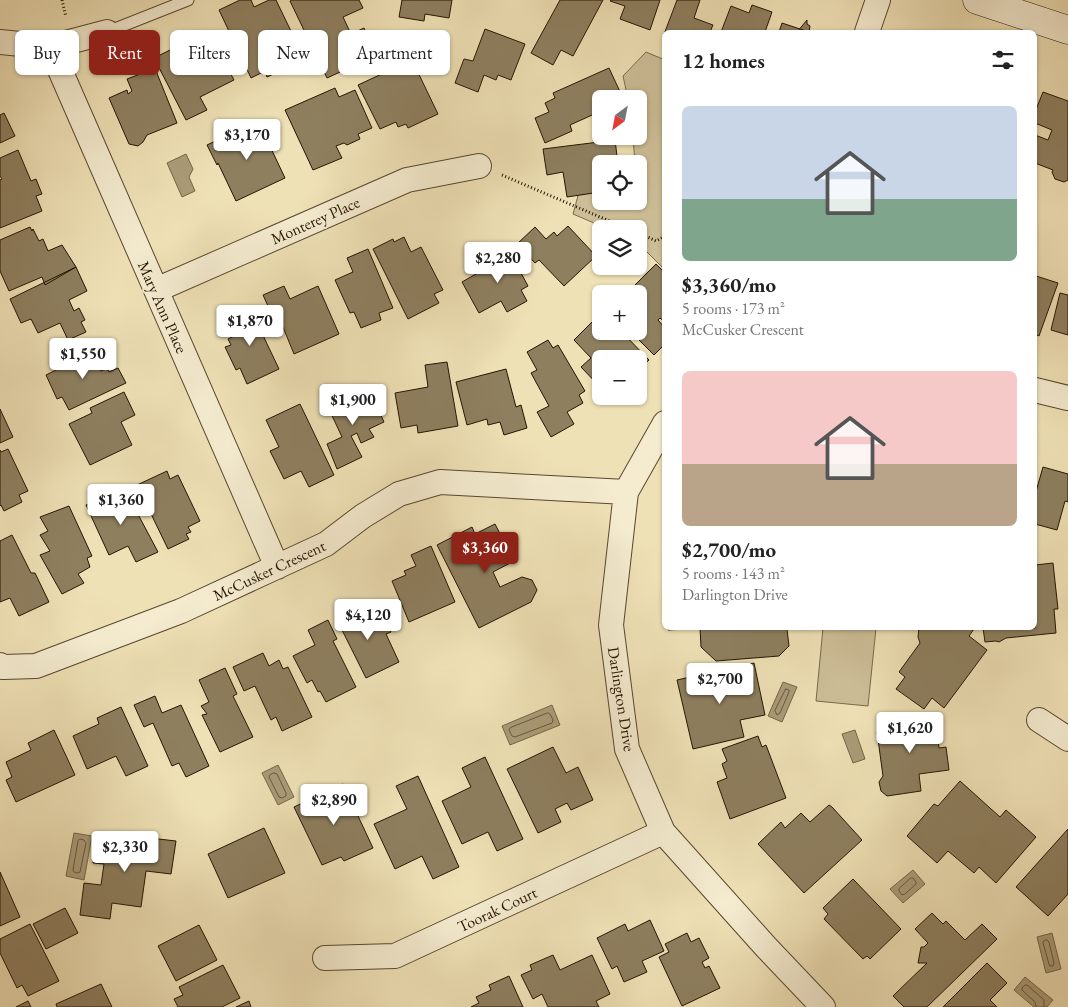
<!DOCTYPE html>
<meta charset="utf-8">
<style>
:root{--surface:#fff;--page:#f2f2f2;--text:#222;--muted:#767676;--accent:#8f2418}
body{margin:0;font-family:"EB Garamond",serif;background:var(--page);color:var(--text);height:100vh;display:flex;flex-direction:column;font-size:19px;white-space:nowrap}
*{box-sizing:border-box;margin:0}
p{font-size:16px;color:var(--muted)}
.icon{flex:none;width:28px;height:28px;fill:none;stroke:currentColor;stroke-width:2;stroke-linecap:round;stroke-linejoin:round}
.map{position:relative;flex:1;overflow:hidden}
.details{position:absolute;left:662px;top:30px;width:375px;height:600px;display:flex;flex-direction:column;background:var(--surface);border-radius:8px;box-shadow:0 1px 4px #0004}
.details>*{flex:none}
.hud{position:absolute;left:15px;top:30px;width:475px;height:45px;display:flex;gap:10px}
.needle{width:32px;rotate:212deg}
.fabs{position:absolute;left:592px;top:90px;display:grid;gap:10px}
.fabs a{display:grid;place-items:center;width:55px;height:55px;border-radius:8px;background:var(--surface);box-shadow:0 1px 4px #0004;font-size:25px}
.price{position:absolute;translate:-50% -42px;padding:0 11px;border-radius:5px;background:#fff;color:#222;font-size:16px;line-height:32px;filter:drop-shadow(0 1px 2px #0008)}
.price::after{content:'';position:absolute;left:50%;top:30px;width:15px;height:11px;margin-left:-8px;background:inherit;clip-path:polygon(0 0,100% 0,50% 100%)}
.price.current{background:var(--accent);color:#fff}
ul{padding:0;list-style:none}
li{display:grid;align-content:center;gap:10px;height:265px;padding:0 20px}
li span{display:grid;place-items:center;height:155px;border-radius:8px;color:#555}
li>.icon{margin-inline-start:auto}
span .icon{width:90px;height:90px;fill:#fffc;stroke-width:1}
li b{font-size:21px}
h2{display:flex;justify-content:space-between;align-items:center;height:60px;padding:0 20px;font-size:21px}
.pill{padding:0 18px;border-radius:8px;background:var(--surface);box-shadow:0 1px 4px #0004;font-size:18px;line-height:45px}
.pill.current{background:var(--accent);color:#fff}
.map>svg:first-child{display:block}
.green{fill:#cdbe97;stroke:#796a4c}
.water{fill:#aa9c78;stroke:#756648}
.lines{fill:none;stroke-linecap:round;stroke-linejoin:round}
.shore{stroke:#68583c;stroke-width:1}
.building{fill:#8e7f5f;stroke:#251500}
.service-casing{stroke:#58482e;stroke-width:13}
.minor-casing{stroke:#58482e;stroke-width:26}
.secondary-casing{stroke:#251500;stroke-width:29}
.path{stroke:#251500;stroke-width:3;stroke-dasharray:1 2.5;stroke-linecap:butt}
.service{stroke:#f5ecd0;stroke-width:11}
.minor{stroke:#f5ecd0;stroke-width:24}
.secondary{stroke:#f5ecd0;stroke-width:28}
.labels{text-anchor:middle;stroke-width:4;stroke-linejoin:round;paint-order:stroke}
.street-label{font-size:16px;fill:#251500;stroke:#f5ecd0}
</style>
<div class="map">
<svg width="1068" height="1007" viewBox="0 0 1068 1007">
<rect width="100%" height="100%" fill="#efe1b6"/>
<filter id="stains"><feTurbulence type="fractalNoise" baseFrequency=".004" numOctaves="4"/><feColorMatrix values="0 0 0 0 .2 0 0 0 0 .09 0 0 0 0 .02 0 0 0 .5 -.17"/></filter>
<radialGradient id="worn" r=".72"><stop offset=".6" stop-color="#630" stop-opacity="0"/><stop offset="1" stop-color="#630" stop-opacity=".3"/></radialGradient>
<path class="green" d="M646,52L665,60V270L639,244V229H608L573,214L579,192L601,184V201H639V164H635L633,136H639V99H628L623,76Z
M823,628H876L868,706L816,701Z"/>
<path class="water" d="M186,154L193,169L189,177L195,191L182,197L167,163Z
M783,682L797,687L782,722L768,716Z
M552,705L560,725L510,745L502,726Z
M855,730L865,759L853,763L842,734Z
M278,765L294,797L278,805L262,773Z
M74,833L92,836L84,880L66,876Z
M913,870L925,884L903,903L890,889Z
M1052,933L1061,969L1046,973L1037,937Z
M1025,977L1053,1000L1047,1007H1034L1014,990Z"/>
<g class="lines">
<path class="shore" d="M786,689L789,690V692L780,713L777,715L775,711Z
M548,713L550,714L553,720L552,723L515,737L512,736L509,730L510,728Z
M274,773L277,774L286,793V796L282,798L279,797L269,777L270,775Z
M80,839L84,840L86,843L80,872L78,873L74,872L73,870L78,841Z
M911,878H913L916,882V884L905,894L902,895L899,891V889Z
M1045,940H1047L1049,942L1054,963L1053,966H1050L1049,964L1043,943Z
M1036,1007L1035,1002L1022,990V988L1025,985H1027L1044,1000V1007"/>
</g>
<path class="building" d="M240,0H251L254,7L269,0H276L302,54L288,60L291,66L267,77L265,71L251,78L219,10Z
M292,0H359L363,8L343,17L351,34L364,28L377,55L327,78L290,1Z
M402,0H452L449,18L425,14L424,21L399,17Z
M560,0H603L573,56L561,50L553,65L531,53Z
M611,0H660L650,30L620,19L625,6L610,1Z
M677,0H700L694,18L713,25L710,32H665V38L663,37Z
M752,5L772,12L765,32H721L731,6L749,13Z
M807,20V24L810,26L809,32H797Z
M782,23L809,32H779Z
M485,29L525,44L511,80L498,75L496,80L484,75L478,92L455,83L464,59L473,61Z
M212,38L234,80L200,97L207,110L186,120L154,58L178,46L182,53Z
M412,60L438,114L408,128L406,124L398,127L396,122L380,129L358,85Z
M609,68L622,96L615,99H601V105L599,106L601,111L570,125L572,131L545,143L535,118L549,112L545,103L555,98L553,93Z
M151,70L153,73L156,71L177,123L147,135L143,142L138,146L129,144L109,98L127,90L128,94L132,91L127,79Z
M335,88L339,97L355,90L372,128L358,134L360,139L347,145L344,143L336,146L342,158L313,170L285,110Z
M1043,92L1068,101V180L1064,182L1055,179L1052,172L1053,170L1035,163V135L1048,140L1052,130L1035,123V112Z
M4,113L15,136L0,143V115Z
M258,121L285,178L236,201L218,163L217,165L207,145Z
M615,140L618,164H601V180H598L600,192L567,197L563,172L547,175L543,149Z
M18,150L31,181L36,179L42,194L36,196L42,211L0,228V180L2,179L0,176V158Z
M568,226L596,256L564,286L539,260L535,263L517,244L535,227L546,239L554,232L557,236Z
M30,227L32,231L33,229L39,241L43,239L48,251L62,245L76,267L45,285L42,277L9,291L0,271V240Z
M404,237L411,252L421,247L443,290L434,294L439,303L408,319L373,249L393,239L394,242Z
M368,249L393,308L379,313L381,320L361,328L354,312L350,313L335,280L353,272L347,258Z
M508,249L528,286L521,290L527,301L507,312L501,301L479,313L462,282L490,266L487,261Z
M656,264L665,273V322L660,318L658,320L665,328V344L654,355L635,336L645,326L639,320V294H626Z
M76,267L87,291L69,300L74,311L79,308L85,320L81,322L86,332L68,340L60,323L38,333L31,319L21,323L10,299Z
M1036,276L1058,283L1039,336L1035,334Z
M284,286L290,299L318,286L339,334L294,354L278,315L273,317L263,295Z
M1060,293L1068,295V335L1051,330Z
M242,308L245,314L255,309L264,327L260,329L279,369L247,384L240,368L236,370L225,347L231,345L228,339L236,335L227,315Z
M601,313V331H621L649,360L639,369V359H601V388L581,367L591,358L574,340Z
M548,340L553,348L558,345L585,391L579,395L583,403L567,412L574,424L551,437L537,412L549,406L531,373L537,370L527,352Z
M90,350L101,371L107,368L109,372L118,368L126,383L69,410L62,397L57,399L46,375L64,366L62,363Z
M447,362L458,426L418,433L417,425L401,428L395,393L428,387L425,365Z
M506,369L516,407L521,405L527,428L504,435L500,422L488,425L487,419L467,425L456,382Z
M369,389L384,422L369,429L374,437L361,443L357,433L351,436L362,457L337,469L327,444L342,437L328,407Z
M124,392L135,415L121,422L132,445L90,465L69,424L92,413L90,408Z
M300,404L334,475L309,487L301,471L284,479L270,451L279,447L266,420Z
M0,409L13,437L0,443Z
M8,449L28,491L19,495L22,502L4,511L1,505L0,506V450L1,452Z
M1043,467L1068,474V502L1065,501L1057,530L1035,524V495Z
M167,471L170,479L178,475L200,521L188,527L191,532L186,534L189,539L168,549L137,485Z
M124,488L158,552L136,562L128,546L109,555L86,505Z
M69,506L92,556L87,558L90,567L78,574L84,583L62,594L40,555L50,551L40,535L48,531L40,517Z
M495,524L514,561L493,572L500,587L522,577L532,580L537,590L531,602L479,628L437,545L472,527L475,534Z
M12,535L31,573H35L49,602L19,616L10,598L0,602V541Z
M431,546L455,602L409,622L392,581L406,575L404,571L416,566L411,555Z
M1053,563L1058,609H1054L1056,633L1006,638L999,642L996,641L985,642L983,628H1035V565Z
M357,605L366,622L382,614L391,632L386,634L399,662L366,678L335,616Z
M328,620L337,639L333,641L356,687L326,702L320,691L318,692L312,680L307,683L293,656L315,645L308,630Z
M668,628H786L787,629L789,646L779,656L716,661L701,647L700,628L668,630Z
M919,628H971L974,629L969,636L987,650L944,708L932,698L924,709L896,689L905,677L899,672L920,643L918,637Z
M263,653L269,666L279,660L283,669L288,667L312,717L282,731L276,717L271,720L255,686L244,691L233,667Z
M754,663L765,715L740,720L744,737L693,749L677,680L704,674L706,680L730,674L729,669Z
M225,668L237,694L233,696L253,737L220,752L202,715L207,714L201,706L209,702L199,680Z
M155,696L162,713L181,705L209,766L186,777L179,763L172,766L153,723L144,727L134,705Z
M121,707L148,766L126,776L116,756L87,769L73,736L99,724L97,718Z
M935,714L939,748L946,747L949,770L919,774L921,791L887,796L881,791L879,782L883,776L877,732L885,731L884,721Z
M54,730L75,775L16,802L6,780L12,777L6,762L31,750L28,743Z
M758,736L762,747L766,745L786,798L730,819L717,782L727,778L722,764L727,761L722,749Z
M553,747L566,773L578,767L593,800L571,810L567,803L555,809L561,822L538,833L507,769Z
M485,757L523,839L497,851L488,832L462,844L442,801L471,787L462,768Z
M418,776L459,867L433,879L422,856L395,869L374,824L407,809L396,786Z
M960,781L1000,817L1006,810L1036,837L996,883L979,867L974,873L948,851L937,863L907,836L934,804L938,806Z
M343,784L373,848L344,861L341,857L322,865L294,807Z
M829,805L832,807L862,840L804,893L758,844L781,822L785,828L801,813L810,822Z
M264,828L285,873L228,898L208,854Z
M1068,829V894L1048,916L1016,887Z
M96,837L141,843V837L176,841L171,874L146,871L141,907L112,903L110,919L80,915L84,883L101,885L104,864L93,863Z
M0,872L20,917L0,926Z
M853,879L901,929L870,959L867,956L863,959L824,919L828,914L823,908Z
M65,908L78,933L46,949L33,924Z
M932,913L943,924L946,921L965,940L982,924L997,939L927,1007H904L893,996L927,963H918L921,947H924L928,943L915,929Z
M650,920L664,951L642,961L647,972L624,982L617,966L612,969L597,938L625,924L628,931Z
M30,924L59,981L28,996L22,985L17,988L0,953V939Z
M199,925L217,960L176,981L158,946Z
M687,933L691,942L699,938L709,958L702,962L705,968L709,966L720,988L682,1006L659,957L669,952L665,944Z
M553,955L560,970L592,955L610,994L596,1001L599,1007H548L542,994L533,999L521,975L532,970L530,965Z
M987,963L1007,983L990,1000L997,1007H943Z
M223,965L240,998L222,1007H178L174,999L183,995L179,987Z
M509,976L523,1007H471L479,1003L476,997L491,990L489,985Z
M101,984L112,1007H57L56,1004Z
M28,1001L31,1007H16Z
M249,1001L251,1007H236Z"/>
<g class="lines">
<g class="service-casing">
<path id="service" d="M107,32L188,0"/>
</g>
<g class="minor-casing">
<path id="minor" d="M867,32L878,0
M0,42L50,47L107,32
M50,47L277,567
M156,290L407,180L479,166
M1035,390L1068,398
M665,423L626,492L611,625L627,749L663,832L766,947L823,1007
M0,665L3,667L36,666L181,611L326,544L363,516L399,494L440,482L626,492
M1039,720L1068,739
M325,958L395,956L663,832"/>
</g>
<g class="secondary-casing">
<path id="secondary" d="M977,0L1068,30"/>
</g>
<path class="path" d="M62,0L66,17
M502,175L628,229
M639,233L656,241L665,236"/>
<use href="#service" class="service"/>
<use href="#minor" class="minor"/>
<use href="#secondary" class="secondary"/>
</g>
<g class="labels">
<g class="street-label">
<text transform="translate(315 220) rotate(-24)" y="6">Monterey Place</text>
<text transform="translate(163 307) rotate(66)" y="6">Mary Ann Place</text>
<text transform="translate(269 570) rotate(-25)" y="6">McCusker Crescent</text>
<text transform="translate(622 699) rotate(81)" y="6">Darlington Drive</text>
<text transform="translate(497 909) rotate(-25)" y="6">Toorak Court</text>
</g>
</g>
<rect width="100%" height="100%" filter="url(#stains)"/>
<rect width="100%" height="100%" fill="url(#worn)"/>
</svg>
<div class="fabs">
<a><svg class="needle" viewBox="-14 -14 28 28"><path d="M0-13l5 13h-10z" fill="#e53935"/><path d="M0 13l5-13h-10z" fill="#767676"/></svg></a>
<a><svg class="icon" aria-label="locate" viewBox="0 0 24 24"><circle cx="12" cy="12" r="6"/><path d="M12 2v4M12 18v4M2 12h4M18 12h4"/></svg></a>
<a><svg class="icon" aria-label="layers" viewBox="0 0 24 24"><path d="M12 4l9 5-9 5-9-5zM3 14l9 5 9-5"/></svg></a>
<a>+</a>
<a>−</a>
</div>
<b class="price" style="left:247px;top:161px">$3,170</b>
<b class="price" style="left:498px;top:284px">$2,280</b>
<b class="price" style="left:250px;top:347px">$1,870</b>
<b class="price" style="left:83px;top:380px">$1,550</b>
<b class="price" style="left:353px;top:426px">$1,900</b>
<b class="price" style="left:121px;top:526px">$1,360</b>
<b class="price current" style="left:485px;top:574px">$3,360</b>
<b class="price" style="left:368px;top:641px">$4,120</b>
<b class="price" style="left:720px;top:705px">$2,700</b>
<b class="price" style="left:910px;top:754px">$1,620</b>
<b class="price" style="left:334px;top:826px">$2,890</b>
<b class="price" style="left:125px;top:873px">$2,330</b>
<div class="hud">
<a class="pill">Buy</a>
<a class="pill current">Rent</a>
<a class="pill">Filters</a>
<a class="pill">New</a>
<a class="pill">Apartment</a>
</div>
<section class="details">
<h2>12 homes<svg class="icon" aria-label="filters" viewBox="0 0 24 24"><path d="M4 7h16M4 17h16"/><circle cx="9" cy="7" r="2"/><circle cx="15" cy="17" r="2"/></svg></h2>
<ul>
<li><span style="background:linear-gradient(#c9d6e8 60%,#7fa58c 0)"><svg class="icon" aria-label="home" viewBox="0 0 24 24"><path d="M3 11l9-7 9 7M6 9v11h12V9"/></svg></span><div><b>$3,360/mo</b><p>5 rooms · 173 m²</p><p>McCusker Crescent</p></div></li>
<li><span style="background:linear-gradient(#f6c9c9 60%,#b9a48a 0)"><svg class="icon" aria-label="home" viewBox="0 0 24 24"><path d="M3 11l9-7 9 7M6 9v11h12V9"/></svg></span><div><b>$2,700/mo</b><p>5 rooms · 143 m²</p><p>Darlington Drive</p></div></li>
</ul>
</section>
</div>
